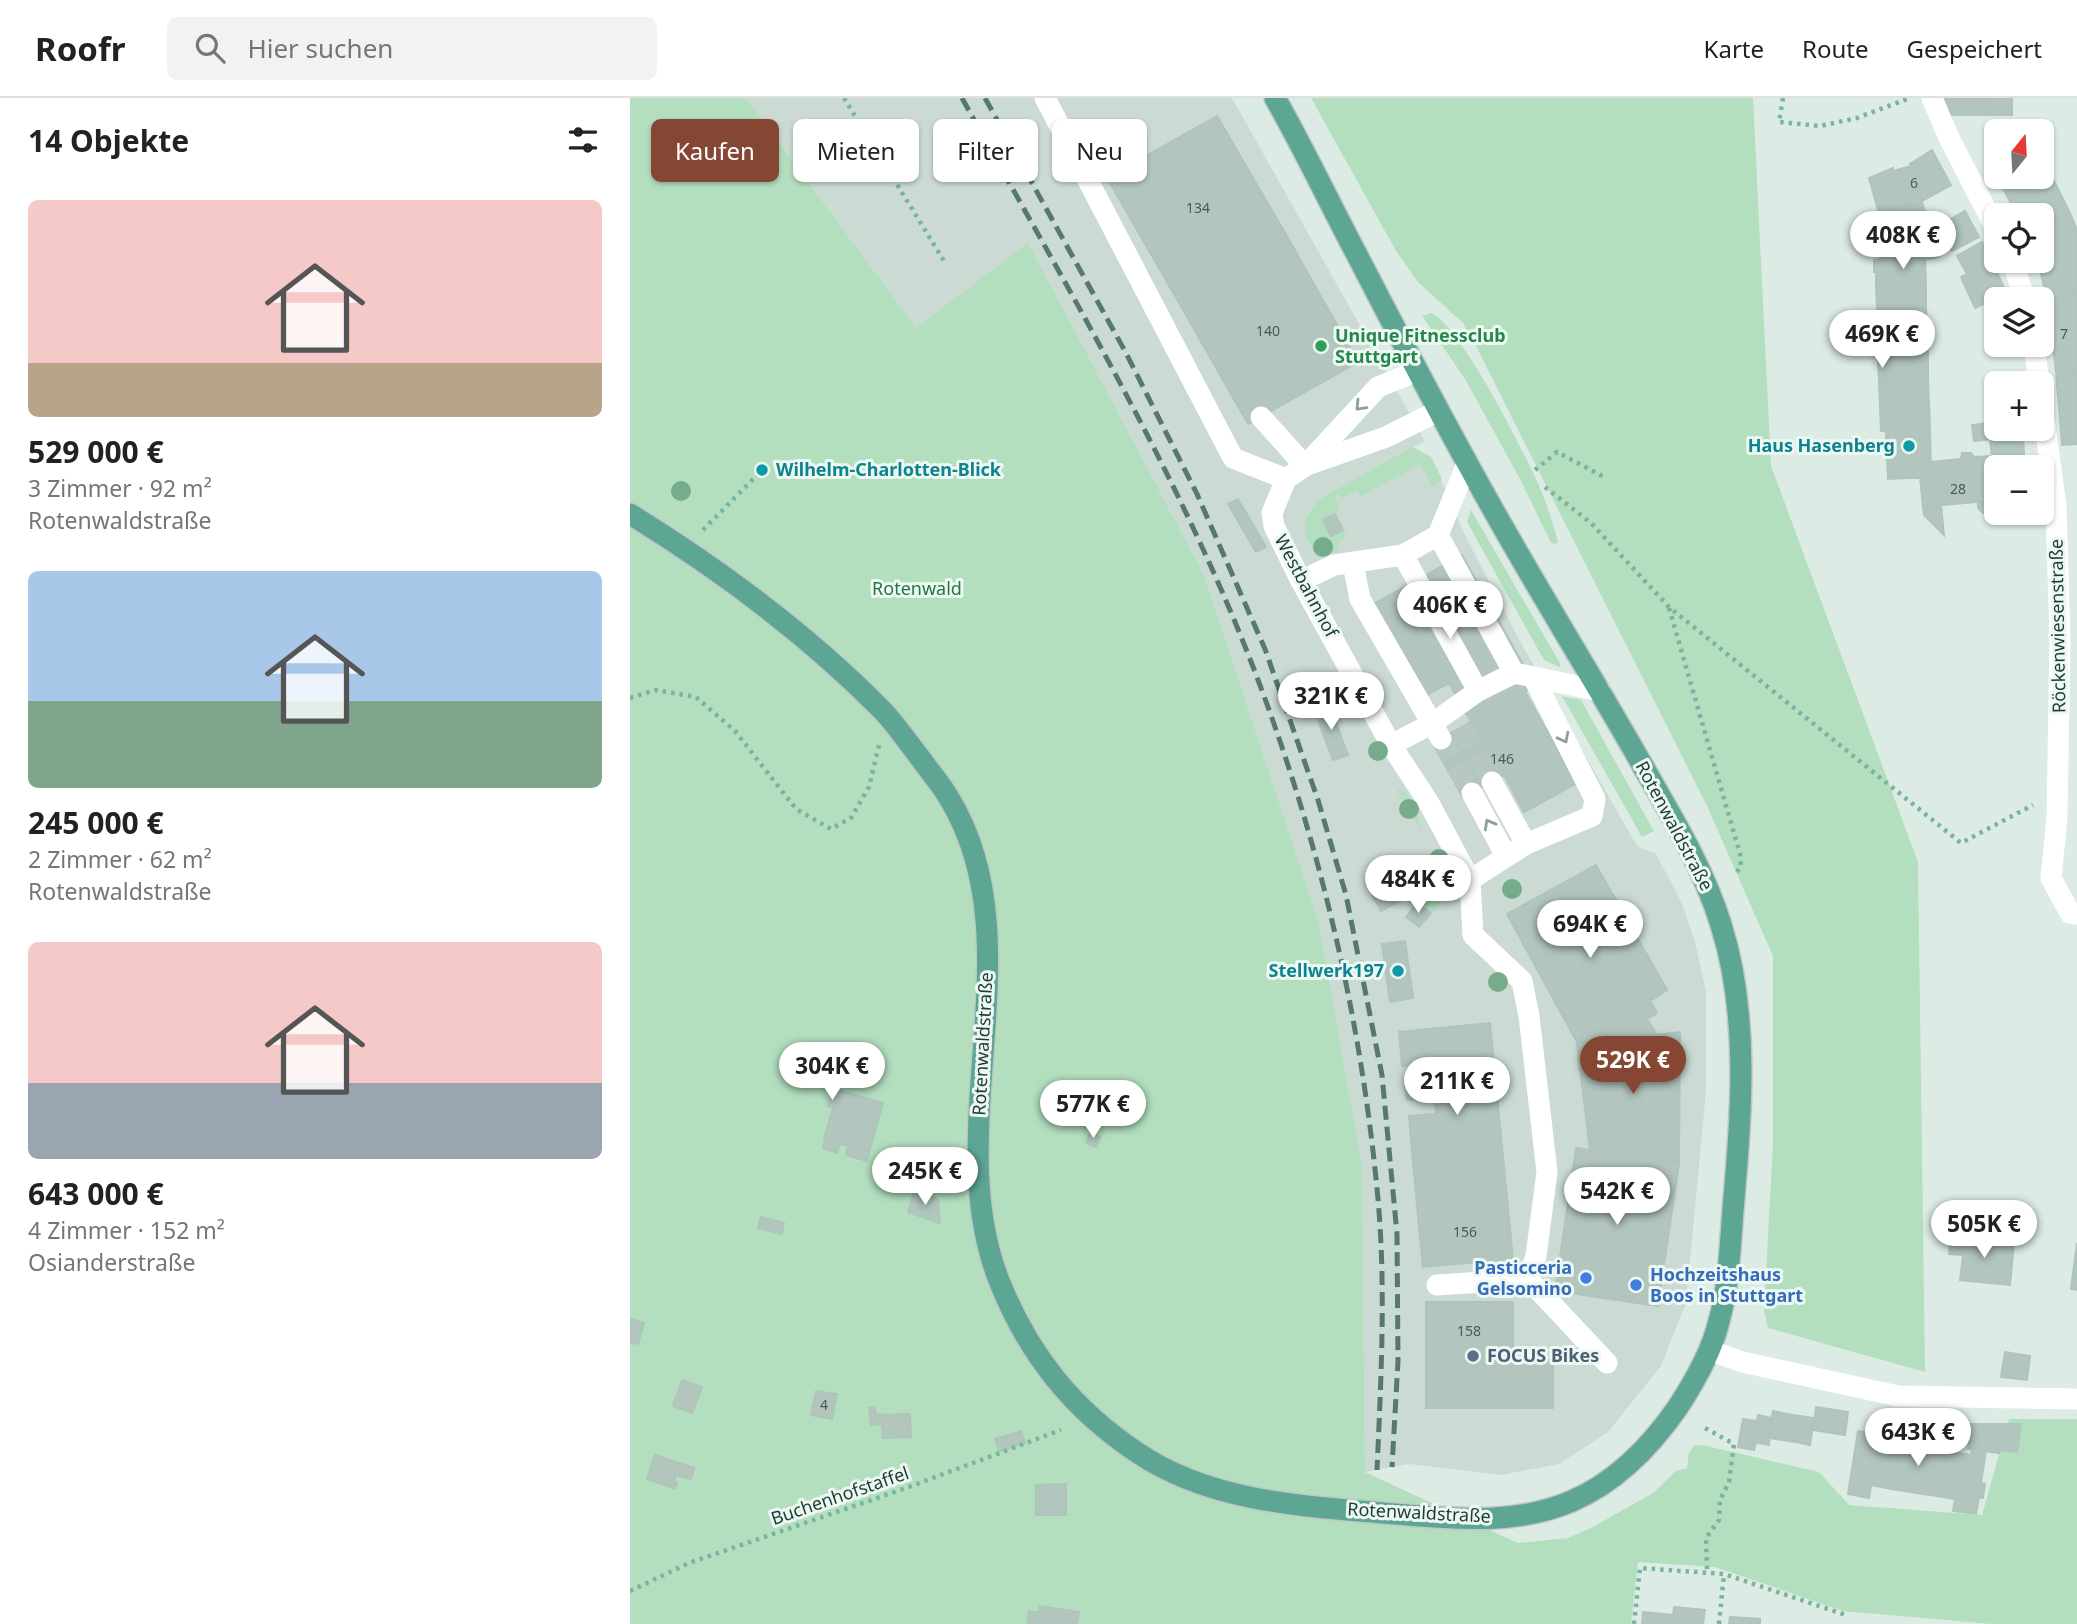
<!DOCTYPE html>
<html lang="de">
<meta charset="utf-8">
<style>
:root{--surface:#fff;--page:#f2f2f2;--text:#222;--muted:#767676;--line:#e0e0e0;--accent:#854733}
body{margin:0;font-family:"Noto Sans",sans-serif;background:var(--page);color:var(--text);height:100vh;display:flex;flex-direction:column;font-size:26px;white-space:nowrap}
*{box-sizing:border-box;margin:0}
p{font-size:23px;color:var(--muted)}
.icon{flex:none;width:38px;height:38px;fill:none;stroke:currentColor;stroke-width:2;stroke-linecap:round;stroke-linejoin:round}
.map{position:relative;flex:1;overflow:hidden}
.side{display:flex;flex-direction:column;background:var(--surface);width:630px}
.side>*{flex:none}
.hud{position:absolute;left:21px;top:21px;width:665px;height:63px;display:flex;gap:14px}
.needle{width:46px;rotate:18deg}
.tools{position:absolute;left:1354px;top:21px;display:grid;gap:14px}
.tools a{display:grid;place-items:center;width:70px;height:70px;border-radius:10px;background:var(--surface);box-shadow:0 2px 5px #0004;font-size:35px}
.price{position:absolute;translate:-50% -60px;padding:0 16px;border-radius:24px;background:#fff;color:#222;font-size:23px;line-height:46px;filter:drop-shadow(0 2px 4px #0008)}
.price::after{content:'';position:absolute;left:50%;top:42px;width:21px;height:16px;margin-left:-10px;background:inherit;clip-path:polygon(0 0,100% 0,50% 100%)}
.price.current{background:var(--accent);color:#fff}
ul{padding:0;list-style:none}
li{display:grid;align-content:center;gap:14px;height:371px;padding:0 28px}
li span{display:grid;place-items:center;height:217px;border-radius:10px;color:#555}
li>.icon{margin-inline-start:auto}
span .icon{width:126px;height:126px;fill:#fffc;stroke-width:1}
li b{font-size:30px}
h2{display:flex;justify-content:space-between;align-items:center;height:84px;padding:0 28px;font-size:30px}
.pill{padding:0 24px;border-radius:10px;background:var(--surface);box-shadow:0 2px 5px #0004;font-size:24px;line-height:63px}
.pill.current{background:var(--accent);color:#fff}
header{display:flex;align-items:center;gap:42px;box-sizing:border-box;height:98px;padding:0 35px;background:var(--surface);border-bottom:2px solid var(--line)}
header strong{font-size:33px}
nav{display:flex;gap:38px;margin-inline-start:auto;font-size:24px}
.search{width:490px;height:63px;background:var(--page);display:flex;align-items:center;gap:18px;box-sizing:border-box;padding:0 24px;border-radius:10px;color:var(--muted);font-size:26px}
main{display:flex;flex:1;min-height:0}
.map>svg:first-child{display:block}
.built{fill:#cbdbd4}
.green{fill:#b3dfbf}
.building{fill:#b2c6be;stroke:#afc5bc;stroke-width:2}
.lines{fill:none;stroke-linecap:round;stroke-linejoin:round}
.minor-tunnel{stroke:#b7c8c2;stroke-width:21;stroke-dasharray:21 10;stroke-linecap:butt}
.major-casing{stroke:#c0c8c6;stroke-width:24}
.path{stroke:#79b3a1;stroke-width:4.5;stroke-dasharray:3.5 5;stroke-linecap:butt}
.minor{stroke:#fff;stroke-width:21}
.major{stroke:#5ca693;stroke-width:21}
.rail{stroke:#57786f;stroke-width:5;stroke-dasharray:14 7;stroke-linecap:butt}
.tree{fill:#76ac8c}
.oneway{stroke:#8e9e9a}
.leisure-dot{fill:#2e9e5b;stroke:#eef8f2;stroke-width:2.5}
.culture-dot{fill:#0f9aa8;stroke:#eef8f2;stroke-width:2.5}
.shop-dot{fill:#3f7fe0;stroke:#eef8f2;stroke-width:2.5}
.service-dot{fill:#5c6f8a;stroke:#eef8f2;stroke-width:2.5}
.labels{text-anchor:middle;stroke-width:6;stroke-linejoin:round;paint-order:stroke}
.number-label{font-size:14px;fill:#425e56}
.leisure-label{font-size:18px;font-weight:bold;fill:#27864d;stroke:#eef8f2;text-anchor:start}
.culture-label{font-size:18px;font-weight:bold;fill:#0d838f;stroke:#eef8f2;text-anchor:end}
.street-label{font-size:18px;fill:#1d3c34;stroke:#eef8f2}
.park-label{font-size:18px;fill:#227843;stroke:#eef8f2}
.shop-label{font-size:18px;font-weight:bold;fill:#366cbe;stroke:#eef8f2;text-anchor:end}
.service-label{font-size:18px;font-weight:bold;fill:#4e5e75;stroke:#eef8f2;text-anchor:start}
</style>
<header>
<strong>Roofr</strong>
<div class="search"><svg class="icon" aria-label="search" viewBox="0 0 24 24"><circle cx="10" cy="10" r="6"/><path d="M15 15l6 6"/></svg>Hier suchen</div>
<nav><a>Karte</a><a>Route</a><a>Gespeichert</a></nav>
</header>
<main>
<section class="side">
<h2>14 Objekte<svg class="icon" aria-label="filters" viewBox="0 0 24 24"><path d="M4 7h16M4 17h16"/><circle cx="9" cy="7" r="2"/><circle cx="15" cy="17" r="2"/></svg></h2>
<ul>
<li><span style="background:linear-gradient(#f6c9c9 75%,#b9a48a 0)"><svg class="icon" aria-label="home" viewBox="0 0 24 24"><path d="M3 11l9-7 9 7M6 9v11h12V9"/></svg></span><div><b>529 000 €</b><p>3 Zimmer · 92 m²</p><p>Rotenwaldstraße</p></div></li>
<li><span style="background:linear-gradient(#a9c7e8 60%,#7fa58c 0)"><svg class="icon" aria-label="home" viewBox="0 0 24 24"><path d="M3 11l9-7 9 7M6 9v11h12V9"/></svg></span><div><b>245 000 €</b><p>2 Zimmer · 62 m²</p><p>Rotenwaldstraße</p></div></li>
<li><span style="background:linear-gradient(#f6c9c9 65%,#9aa5b1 0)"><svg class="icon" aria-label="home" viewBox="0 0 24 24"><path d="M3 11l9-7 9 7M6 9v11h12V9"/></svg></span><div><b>643 000 €</b><p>4 Zimmer · 152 m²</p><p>Osianderstraße</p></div></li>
</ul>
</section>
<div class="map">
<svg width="1447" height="1526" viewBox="0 0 1447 1526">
<rect width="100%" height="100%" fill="#ddebe5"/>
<path class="built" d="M116,0H602L795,343L783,349L801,359L834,435L891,545L1007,748L1026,756L1051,803L1065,844L1076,893V993L1056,1205L1031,1268L978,1334L929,1366L871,1377L779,1366L735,1374L732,1068L689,824L573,475L398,146L286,231Z"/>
<path class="green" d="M0,0H116L286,230L398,145L573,475L689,824L732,1068L735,1374L888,1445L938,1440L963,1429L1023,1395L1046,1373L1057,1370L1059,1355L1064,1348L1072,1347L1189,1374L1219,1407L1352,1417L1379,1321H1447V1526H1361L1213,1513L1085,1469L1008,1464L1001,1526H0Z
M681,0H1123L1141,368L1288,764L1295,1274L1138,1230L1134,1213L1143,1045V858L1077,708L848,252L833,225L788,184L766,153Z
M801,215C831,227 899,363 913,397C919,412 923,428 928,443L927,446L921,445L890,381L835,281L792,218Z
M782,349L801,359L812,381L803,389L790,367L731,398L726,393L711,401L709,396L705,398L710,414L694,423L701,438L713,432L717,439L709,444L706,453L691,458C685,455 683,451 680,445C668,425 679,411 695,398Z
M841,412L931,567L929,569L914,562L837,424Z
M932,598L951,602L1024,733L1012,739Z
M768,690C779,694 792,720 790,731L768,695Z
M809,757C823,775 813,797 805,815L788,802L781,809L776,798L812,778L806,759Z"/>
<path class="building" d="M1314,0H1361V3L1314,4Z
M1361,0H1382V17H1361Z
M1361,3V17H1314V4Z
M587,18L658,140L548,203L477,80Z
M1302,52L1321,87L1292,103L1280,66Z
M1412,59L1440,115L1412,128V117H1387L1367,79H1412Z
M1281,68L1292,103L1249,115L1239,80L1263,70V73Z
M1292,103L1298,127L1250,141V139L1235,143L1232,139L1227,121Z
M1335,113L1349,139L1322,153L1309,128Z
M1440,115L1447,132V196L1417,201L1408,163H1412V128Z
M1298,127L1308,159L1295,162L1250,161L1243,142Z
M658,140L728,264L618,326L548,203Z
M1352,144L1362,164L1337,176L1327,158Z
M1263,160L1295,161L1296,185L1251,187L1250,161Z
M1244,162H1251V174H1244Z
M1362,164L1379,200L1354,201L1356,205L1345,210L1331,179Z
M1246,174H1251V187H1246Z
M1296,185V209L1252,211L1251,187Z
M1246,187H1251L1252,211H1247Z
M1447,196V271L1426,274L1417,201Z
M1296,209L1297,234L1253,235L1252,211Z
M1247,211H1252L1253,235H1247Z
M1297,234L1298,258L1254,259L1253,235Z
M1247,235H1253L1254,259L1248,260Z
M1298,258V283L1255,284L1254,259Z
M1254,259L1255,284L1249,285L1248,260Z
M1447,271V346L1432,347L1426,274Z
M1386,274L1387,285H1367V294L1361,295L1359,277Z
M1298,283L1299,306L1255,308V284Z
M1255,284V308H1250L1249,285Z
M1299,306L1300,331L1256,333L1255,308Z
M1361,306H1367V324L1363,325Z
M1250,308H1255L1256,333H1251Z
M1367,324V331H1392L1393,338L1344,343L1342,327Z
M1300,331L1301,379L1258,381L1256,333Z
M1393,338L1394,356L1362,359L1360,341Z
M1332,355H1341L1344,359L1362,358L1366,402L1293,409L1290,379H1301V364L1331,361Z
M608,401L636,449L626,454L598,406Z
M1366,402L1367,408L1361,415H1353L1348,410V404Z
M1311,407L1314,437L1294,417L1293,409Z
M705,416L713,432L701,438L693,422Z
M832,457L905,588L841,624L819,585L785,604L733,512Z
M895,594L947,685L894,714L874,677L833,700L803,645Z
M699,606L718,657L703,662L684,612Z
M966,767L1037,892L1020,903L1027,915L1017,921L1027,937L948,946L877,816Z
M761,779L774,801L751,813L739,791Z
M787,805L801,815L789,829L776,819Z
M775,843L783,900L760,904L752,846Z
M860,925L877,1100L787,1108L779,1018L806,1016L801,966L772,968L769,934Z
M1050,934L1049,1065L960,1052L947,946Z
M786,986L788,1001L777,1002L775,988Z
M208,992L253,1005L239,1054L194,1041Z
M201,998L206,999L203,1010L198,1008Z
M490,998L501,1001L498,1011L487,1008Z
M460,1036L470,1039L466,1049L456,1045Z
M195,1041L210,1046L207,1055L193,1050Z
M218,1048L239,1054L237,1063L216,1057Z
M946,1050L1049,1065L1028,1208L925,1193Z
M284,1094L308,1101L310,1125L278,1114Z
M877,1100L883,1161L793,1169L787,1108Z
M131,1119L154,1125L152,1136L128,1130Z
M1321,1138L1384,1144L1380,1187L1330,1182L1333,1157L1319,1156Z
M1447,1145V1192L1441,1191Z
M796,1204H883V1262H923V1310H796Z
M0,1221L14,1225L8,1246L0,1244Z
M1375,1254L1400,1258L1397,1282L1371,1279Z
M52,1282L72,1289L62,1315L43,1308Z
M186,1293L207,1296L202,1321L181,1317Z
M245,1309L246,1316H251L252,1326L241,1327L239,1310Z
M1186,1309L1218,1314L1215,1337L1183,1332Z
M1143,1313L1157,1316L1152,1342L1138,1340Z
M280,1316L281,1339L253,1340L251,1317Z
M1157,1316L1170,1318L1166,1344L1152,1342Z
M1128,1317L1142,1320L1139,1347L1123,1344Z
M1170,1318L1184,1320L1180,1347L1166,1344Z
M1113,1321L1126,1323L1123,1344L1126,1345L1124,1352L1108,1349Z
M1341,1326H1391L1387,1354L1369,1352V1355L1338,1351Z
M391,1333L395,1345L369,1353L365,1341Z
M1228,1333L1247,1336L1246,1342L1275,1347L1267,1392L1241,1387L1239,1400L1218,1396Z
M1292,1342L1305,1344L1304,1352H1307L1300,1397L1267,1392L1275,1347L1291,1349Z
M1342,1351L1356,1353L1351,1385L1355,1386L1353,1400L1349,1399L1346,1416L1323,1413L1325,1401L1300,1397L1307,1352L1341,1357Z
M25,1357L64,1370L61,1381L46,1377L44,1384L47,1385L45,1391L17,1381Z
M436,1386V1417H406V1387Z
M410,1508L449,1514L447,1526H397L399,1513L409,1515Z
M1044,1509L1075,1512L1073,1526H1042Z
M1013,1514L1043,1517L1042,1526H1012Z
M1100,1519L1130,1521V1526H1099Z"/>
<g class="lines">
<path class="minor-tunnel" d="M832,629L862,684
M811,641L842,695"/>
<g class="major-casing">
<path id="major" d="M0,416C89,471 177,536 251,611C266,626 278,645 291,661C300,674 311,686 319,700C407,844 308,1033 370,1185C399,1257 443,1312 508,1355C579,1403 670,1408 753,1415C816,1420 882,1429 942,1403C986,1384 1021,1348 1048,1309C1065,1283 1082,1253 1089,1223C1099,1187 1100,1149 1103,1112C1111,1019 1120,918 1091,827C1074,771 1043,721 1014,670C970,592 922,515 877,436C824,344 775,250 726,155C699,104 674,51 645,0"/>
</g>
<path class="path" d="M214,0L314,163
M1153,0L1149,24L1190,28L1227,20L1277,1
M905,372L927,354L976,380
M915,389L961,425L1039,509L1331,745L1403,707
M73,432L132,372
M1039,510L1110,756L1111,769L1105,776
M0,600L26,592L66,599L105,633L166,711L201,731L221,720L239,689L249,647
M1075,1330L1104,1346L1099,1384L1090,1402L1089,1422L1076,1440L1077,1473
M0,1493L59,1465L276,1390L431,1332
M1004,1526L1010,1470L1094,1476L1216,1517
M1089,1526L1094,1476"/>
<path class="minor" d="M415,0L603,360L656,381
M1302,0L1319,40L1367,133
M1382,163L1395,201
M1404,247L1409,285
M787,273L748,289L675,368L656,381L642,415L644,428L671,483L761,647L799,705L840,782L843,837L892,883L899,918L917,1074L906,1158L898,1181L977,1265
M1412,306L1426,408L1430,542L1427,719L1421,780L1440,815L1447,816
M631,319L675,368
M837,366L808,437L884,575L970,593
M677,367L756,339L808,313
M773,457L848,593
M723,466L730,501L811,641
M671,483L704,467L773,457L808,437
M761,647L803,625L848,593L884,575
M862,684L896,746
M842,695L876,758
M840,782L896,746L962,718L965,701L903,579
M807,1187L898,1181
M1079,1252L1112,1264L1268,1298L1447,1301"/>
<use href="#major" class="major"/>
<path class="rail" d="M332,0C433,183 543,365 620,561C687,733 731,915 748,1101C756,1190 751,1282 747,1372
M355,0L496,255L567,396L635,551L688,702L716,797L752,977L767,1136L768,1263L762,1369"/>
</g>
<g class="tree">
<circle cx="51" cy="393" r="10"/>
<circle cx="693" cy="449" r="10"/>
<circle cx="748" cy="653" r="10"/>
<circle cx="779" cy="711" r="10"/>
<circle cx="809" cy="761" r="10"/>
<circle cx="798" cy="791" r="10"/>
<circle cx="882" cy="791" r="10"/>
<circle cx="868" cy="884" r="10"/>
</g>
<defs><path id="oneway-chevron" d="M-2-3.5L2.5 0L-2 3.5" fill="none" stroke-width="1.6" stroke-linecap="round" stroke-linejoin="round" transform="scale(1.75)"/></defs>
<g class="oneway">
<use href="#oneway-chevron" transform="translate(730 308) rotate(134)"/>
<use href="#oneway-chevron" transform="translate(934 640) rotate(63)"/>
<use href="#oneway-chevron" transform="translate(859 726) rotate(-119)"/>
</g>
<circle class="leisure-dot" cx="691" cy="248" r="7"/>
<g class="culture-dot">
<circle cx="1279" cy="348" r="7"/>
<circle cx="132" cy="372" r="7"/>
<circle cx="768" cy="873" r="7"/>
</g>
<g class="shop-dot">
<circle cx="956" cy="1180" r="7"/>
<circle cx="1006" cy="1187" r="7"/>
</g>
<circle class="service-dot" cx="843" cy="1258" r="7"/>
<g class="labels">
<g class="number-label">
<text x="1284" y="90">6</text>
<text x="568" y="115">134</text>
<text x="638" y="238">140</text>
<text x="1434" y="241">7</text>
<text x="1328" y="396">28</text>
<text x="872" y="666">146</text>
<text x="835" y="1139">156</text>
<text x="839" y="1238">158</text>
<text x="194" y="1312">4</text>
</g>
<g class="leisure-label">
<text x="705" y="244">Unique Fitnessclub<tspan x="705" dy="21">Stuttgart</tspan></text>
</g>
<g class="culture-label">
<text x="1265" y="354">Haus Hasenberg</text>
<text x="146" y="378" text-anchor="start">Wilhelm-Charlotten-Blick</text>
<text x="754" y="879">Stellwerk197</text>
</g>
<g class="street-label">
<text transform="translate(676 488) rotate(62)" y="6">Westbahnhof</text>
<text transform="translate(1428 528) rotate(-91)" y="6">Röckenwiesenstraße</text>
<text transform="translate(1044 728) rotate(62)" y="6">Rotenwaldstraße</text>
<text transform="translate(353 946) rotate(-87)" y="6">Rotenwaldstraße</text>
<text transform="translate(210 1398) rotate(-19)" y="6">Buchenhofstaffel</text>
<text transform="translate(789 1415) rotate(3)" y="6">Rotenwaldstraße</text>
</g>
<g class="park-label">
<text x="287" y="497">Rotenwald</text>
</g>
<g class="shop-label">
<text x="942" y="1176">Pasticceria<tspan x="942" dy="21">Gelsomino</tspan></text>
<text x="1020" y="1183" text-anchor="start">Hochzeitshaus<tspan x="1020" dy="21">Boos in Stuttgart</tspan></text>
</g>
<g class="service-label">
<text x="857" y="1264">FOCUS Bikes</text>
</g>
</g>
</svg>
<div class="tools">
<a><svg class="needle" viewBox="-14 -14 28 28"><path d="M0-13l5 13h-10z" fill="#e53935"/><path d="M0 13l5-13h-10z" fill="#767676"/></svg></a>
<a><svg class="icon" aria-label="locate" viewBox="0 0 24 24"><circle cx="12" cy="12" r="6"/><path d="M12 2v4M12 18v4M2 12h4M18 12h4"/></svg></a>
<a><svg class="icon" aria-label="layers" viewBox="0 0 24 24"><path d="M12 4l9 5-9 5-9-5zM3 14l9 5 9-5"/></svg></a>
<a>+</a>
<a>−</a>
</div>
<b class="price" style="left:1273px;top:173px">408K €</b>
<b class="price" style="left:1252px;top:272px">469K €</b>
<b class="price" style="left:820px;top:543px">406K €</b>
<b class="price" style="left:701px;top:634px">321K €</b>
<b class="price" style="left:788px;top:817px">484K €</b>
<b class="price" style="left:960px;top:862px">694K €</b>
<b class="price current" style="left:1003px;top:998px">529K €</b>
<b class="price" style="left:202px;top:1004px">304K €</b>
<b class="price" style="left:827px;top:1019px">211K €</b>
<b class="price" style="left:463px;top:1042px">577K €</b>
<b class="price" style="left:295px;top:1109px">245K €</b>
<b class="price" style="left:987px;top:1129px">542K €</b>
<b class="price" style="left:1354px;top:1162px">505K €</b>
<b class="price" style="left:1288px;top:1370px">643K €</b>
<div class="hud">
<a class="pill current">Kaufen</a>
<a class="pill">Mieten</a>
<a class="pill">Filter</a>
<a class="pill">Neu</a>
</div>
</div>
</main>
